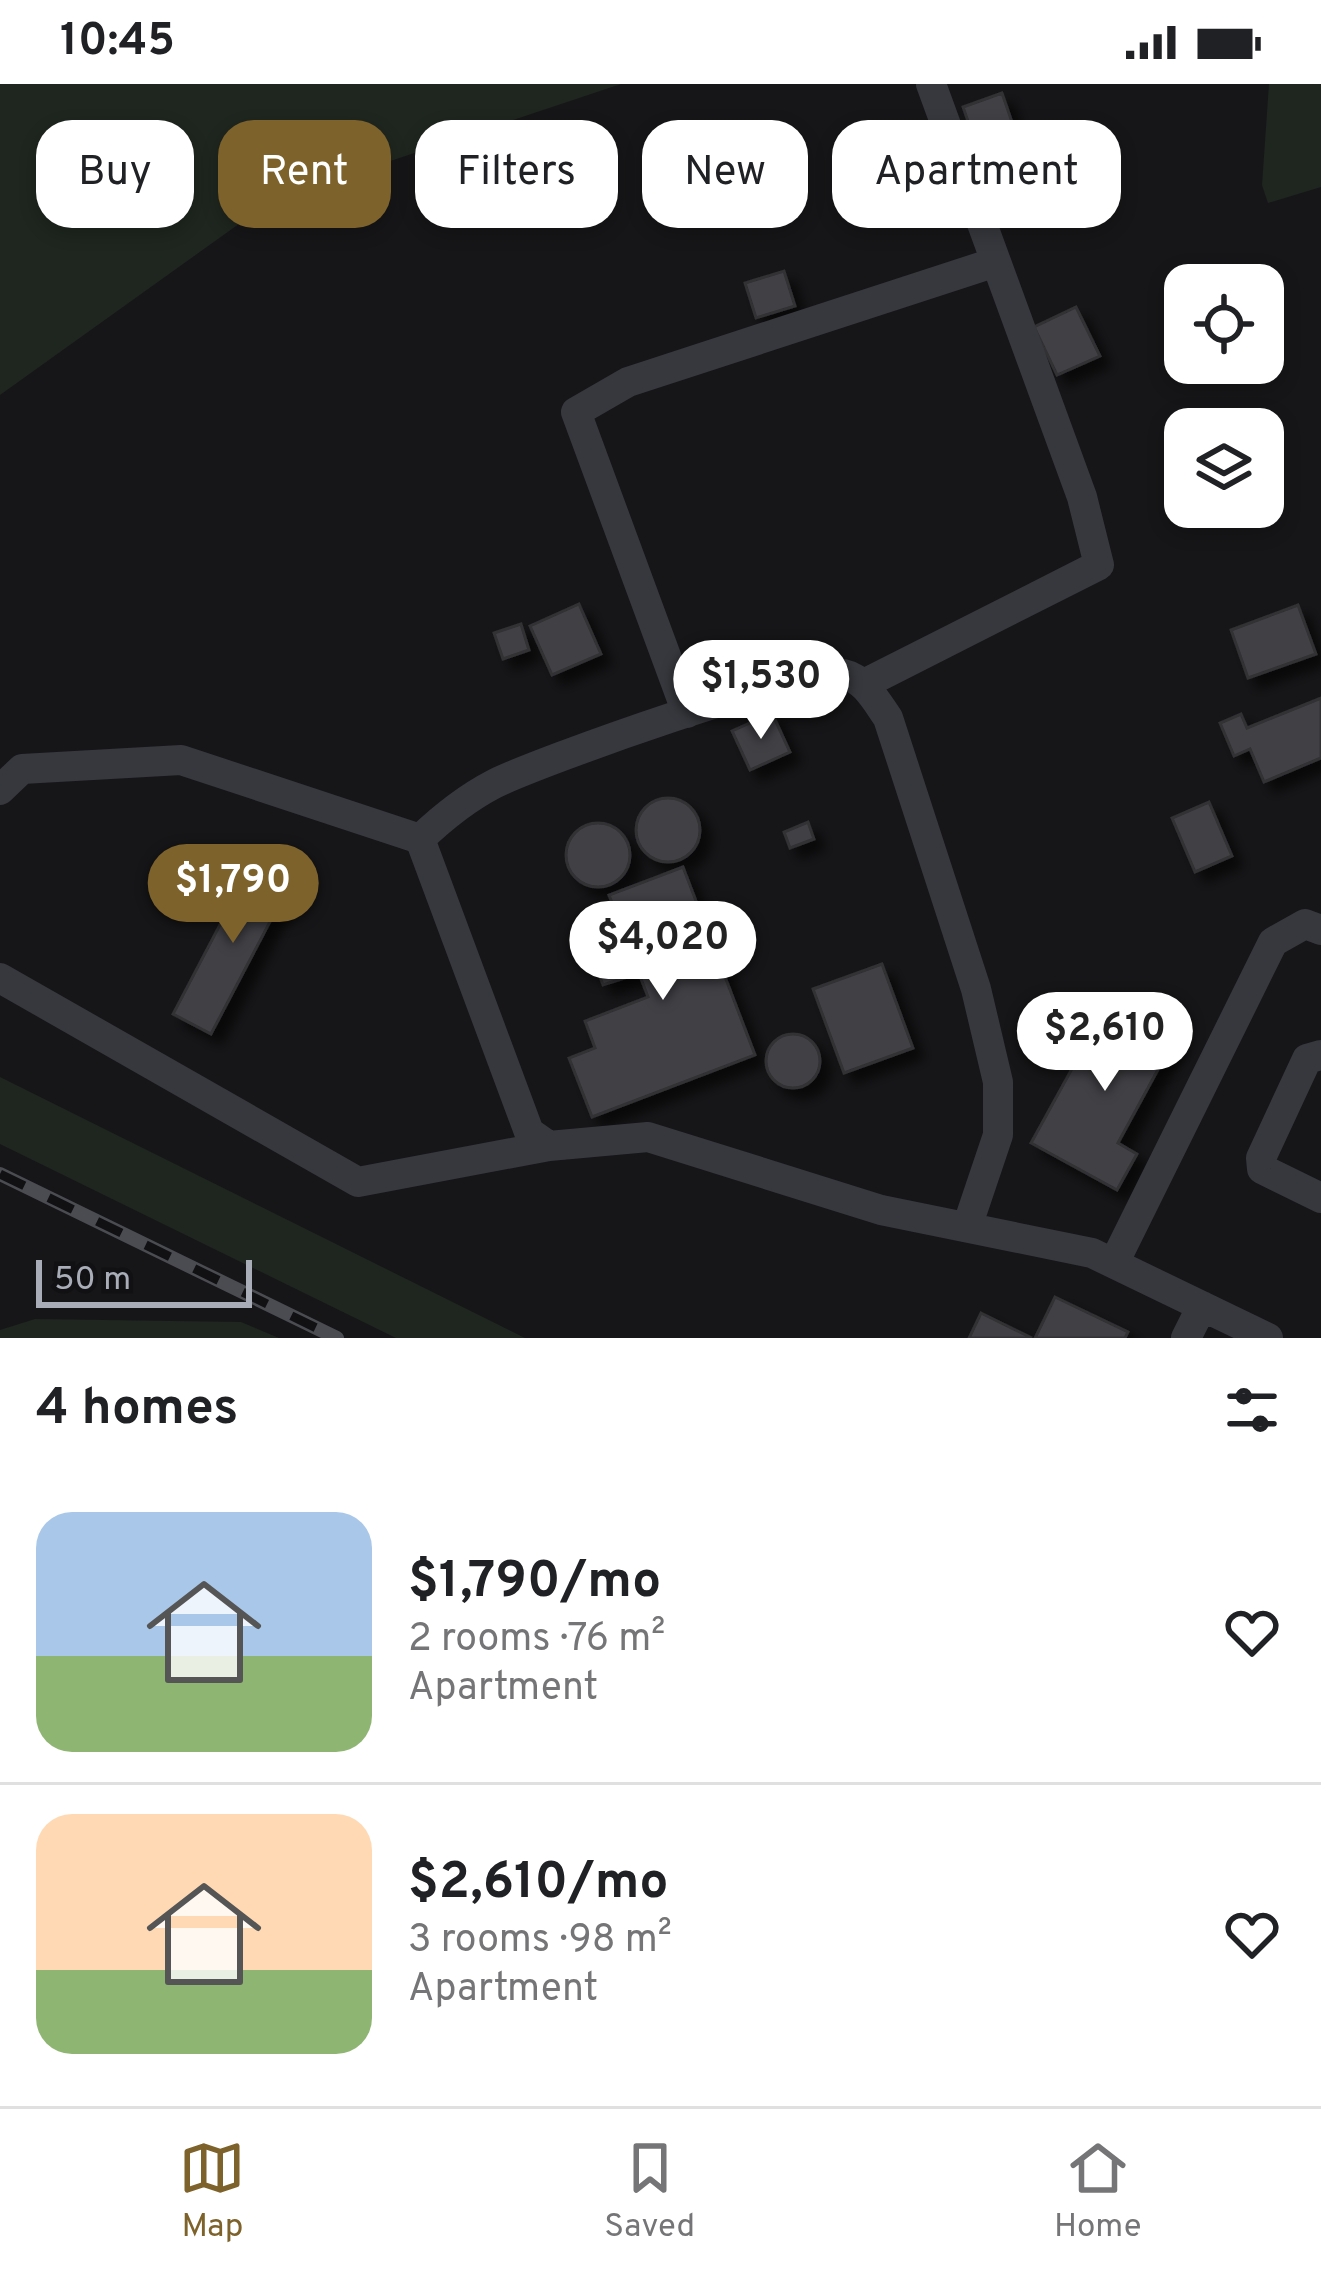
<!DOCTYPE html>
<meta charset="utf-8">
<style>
:root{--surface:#fff;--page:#f6f6f6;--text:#202124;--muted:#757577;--line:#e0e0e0;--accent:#7e622b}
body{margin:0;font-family:Overpass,sans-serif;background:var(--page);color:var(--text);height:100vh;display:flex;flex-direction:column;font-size:45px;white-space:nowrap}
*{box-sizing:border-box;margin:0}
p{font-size:39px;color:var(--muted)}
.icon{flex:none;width:66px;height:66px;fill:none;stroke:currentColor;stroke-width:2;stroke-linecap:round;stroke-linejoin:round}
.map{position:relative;height:1254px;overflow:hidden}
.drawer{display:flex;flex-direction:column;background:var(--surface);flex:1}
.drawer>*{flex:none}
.hud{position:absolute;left:36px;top:36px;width:1251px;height:108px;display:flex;gap:24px}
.tools{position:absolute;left:1164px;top:180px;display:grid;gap:24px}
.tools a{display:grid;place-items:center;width:120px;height:120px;border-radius:24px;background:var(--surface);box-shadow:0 6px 18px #0003;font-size:60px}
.scale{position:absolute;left:36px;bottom:30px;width:216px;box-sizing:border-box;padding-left:12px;border:6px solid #a8adb8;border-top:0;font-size:33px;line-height:42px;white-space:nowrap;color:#a8adb8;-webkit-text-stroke:9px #111113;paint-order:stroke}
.price{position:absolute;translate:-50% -102px;padding:0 27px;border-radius:42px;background:#fff;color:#222;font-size:39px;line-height:78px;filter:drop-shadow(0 3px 6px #0008)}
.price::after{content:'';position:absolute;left:50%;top:72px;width:36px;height:27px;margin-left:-18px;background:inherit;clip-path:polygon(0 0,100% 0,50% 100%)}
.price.selected{background:var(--accent);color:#fff}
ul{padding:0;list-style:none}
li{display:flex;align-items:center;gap:36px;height:300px;padding:0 36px}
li+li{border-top:3px solid var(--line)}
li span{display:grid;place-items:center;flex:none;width:336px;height:240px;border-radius:36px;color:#555}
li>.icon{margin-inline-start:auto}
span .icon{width:144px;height:144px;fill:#fffc;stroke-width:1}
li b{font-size:51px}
h2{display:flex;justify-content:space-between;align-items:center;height:144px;padding:0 36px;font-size:51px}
.chip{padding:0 42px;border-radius:36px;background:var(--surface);box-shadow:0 6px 18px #0003;font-size:42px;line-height:108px}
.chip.selected{background:var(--accent);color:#fff}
.status{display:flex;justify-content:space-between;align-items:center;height:84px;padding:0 60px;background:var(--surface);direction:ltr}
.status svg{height:33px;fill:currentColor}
.tab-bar{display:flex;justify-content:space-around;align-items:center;height:168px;border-top:3px solid var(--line);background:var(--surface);font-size:33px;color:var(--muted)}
.tab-bar a{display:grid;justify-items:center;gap:6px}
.tab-bar .selected{color:var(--accent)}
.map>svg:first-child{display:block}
.green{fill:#1e261f}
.building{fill:#404145;stroke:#303034;stroke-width:3;filter:url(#shadow)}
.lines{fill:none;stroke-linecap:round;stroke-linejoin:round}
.minor{stroke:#37383d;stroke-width:30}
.rail-casing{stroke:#4a4c52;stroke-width:14}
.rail{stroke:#111113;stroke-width:9;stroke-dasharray:27;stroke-linecap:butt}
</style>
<div class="status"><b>10:45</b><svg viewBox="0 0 49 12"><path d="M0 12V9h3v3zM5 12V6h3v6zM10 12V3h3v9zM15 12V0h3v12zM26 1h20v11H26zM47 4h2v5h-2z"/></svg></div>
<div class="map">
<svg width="1321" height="1254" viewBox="0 0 1321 1254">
<defs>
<filter id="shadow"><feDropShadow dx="10" dy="10" stdDeviation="6" flood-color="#0009"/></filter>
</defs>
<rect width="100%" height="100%" fill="#161618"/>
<path class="green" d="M0,0H621L271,117L0,311Z
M1269,0H1321V103L1268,119L1262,101Z
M0,993L525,1254H396L0,1060Z
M35,1235L241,1238L279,1254H0V1246Z"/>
<path class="building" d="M1002,9L1012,38L973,52L963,23Z
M784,187L795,222L756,234L745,199Z
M1076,223L1100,272L1057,291L1034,243Z
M579,520L601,570L552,591L530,542Z
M1298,521L1316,570L1248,594L1231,546Z
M521,540L529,566L503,575L494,549Z
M1321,614V674L1264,698L1250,665L1234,672L1220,639L1241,630L1247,644Z
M772,629L790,668L750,686L732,647Z
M636 746a32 32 0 1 1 64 0a32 32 0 1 1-64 0Z
M1209,718L1232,772L1195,788L1172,734Z
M808,738L814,755L790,764L784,748Z
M566 771a32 32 0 1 1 64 0a32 32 0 1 1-64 0Z
M255,774L293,794L211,950L173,930Z
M683,783L755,971L592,1033L569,974L595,964L585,937L648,913L609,811Z
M626,866L634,891L603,901L594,877Z
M882,880L913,964L844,989L813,905Z
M1124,915L1161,936L1155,948L1173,958L1118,1059L1137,1070L1117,1106L1031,1059L1106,923L1117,929Z
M766 977a27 27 0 1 1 54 0a27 27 0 1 1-54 0Z
M1055,1213L1128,1248L1125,1254H1035Z
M981,1229L1032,1254H969Z"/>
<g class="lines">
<path class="minor" d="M864,600L1099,481L1082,413L931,0
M687,629L576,328L628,298L996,178
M0,706L22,685L181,676L420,755
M0,894L358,1098L549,1062
M1321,971L1307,975L1261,1074L1262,1085L1321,1114
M967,1143L998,1051V998L976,905L888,634C876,617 865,595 843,590C809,581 537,678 494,700C467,714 442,734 420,755L529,1048L549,1062L648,1053L881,1126L1092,1169L1268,1254
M1114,1179L1273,858L1305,840L1321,846
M1186,1254L1202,1222"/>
<g class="rail-casing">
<path id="rail" d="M0,1090L337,1254"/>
</g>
<use href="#rail" class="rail"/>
</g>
</svg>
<div class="tools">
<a><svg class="icon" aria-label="locate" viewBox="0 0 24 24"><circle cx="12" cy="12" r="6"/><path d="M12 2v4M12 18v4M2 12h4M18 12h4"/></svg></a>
<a><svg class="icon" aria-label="layers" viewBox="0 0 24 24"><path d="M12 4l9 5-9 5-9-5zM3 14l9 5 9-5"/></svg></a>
</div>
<div class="scale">50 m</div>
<b class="price" style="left:761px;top:658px">$1,530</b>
<b class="price selected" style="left:233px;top:862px">$1,790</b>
<b class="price" style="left:663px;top:919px">$4,020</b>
<b class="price" style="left:1105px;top:1010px">$2,610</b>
<div class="hud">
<a class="chip">Buy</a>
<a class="chip selected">Rent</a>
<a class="chip">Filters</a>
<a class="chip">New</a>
<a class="chip">Apartment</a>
</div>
</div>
<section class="drawer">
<h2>4 homes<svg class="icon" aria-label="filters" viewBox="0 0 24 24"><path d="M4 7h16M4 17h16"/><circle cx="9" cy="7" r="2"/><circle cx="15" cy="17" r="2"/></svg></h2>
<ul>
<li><span style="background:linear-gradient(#a9c7e8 60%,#8fb573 0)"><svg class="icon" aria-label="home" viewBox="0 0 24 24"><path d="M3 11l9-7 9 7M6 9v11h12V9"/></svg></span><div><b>$1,790/mo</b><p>2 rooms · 76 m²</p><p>Apartment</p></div><svg class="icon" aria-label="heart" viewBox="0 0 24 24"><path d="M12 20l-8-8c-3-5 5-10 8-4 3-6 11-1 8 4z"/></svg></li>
<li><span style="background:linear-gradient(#ffd9b3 65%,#8fb573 0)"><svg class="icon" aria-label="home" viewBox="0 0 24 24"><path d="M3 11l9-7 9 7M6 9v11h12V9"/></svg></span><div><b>$2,610/mo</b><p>3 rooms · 98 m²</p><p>Apartment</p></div><svg class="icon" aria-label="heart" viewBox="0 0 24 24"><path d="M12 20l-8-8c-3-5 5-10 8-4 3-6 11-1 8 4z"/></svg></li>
</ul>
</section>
<nav class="tab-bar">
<a class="selected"><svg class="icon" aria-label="map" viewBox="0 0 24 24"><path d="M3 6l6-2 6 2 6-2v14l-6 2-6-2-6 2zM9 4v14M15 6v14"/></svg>Map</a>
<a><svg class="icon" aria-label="saved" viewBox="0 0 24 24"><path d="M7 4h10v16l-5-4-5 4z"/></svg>Saved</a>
<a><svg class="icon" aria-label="home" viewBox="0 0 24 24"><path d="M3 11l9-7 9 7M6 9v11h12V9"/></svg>Home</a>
</nav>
